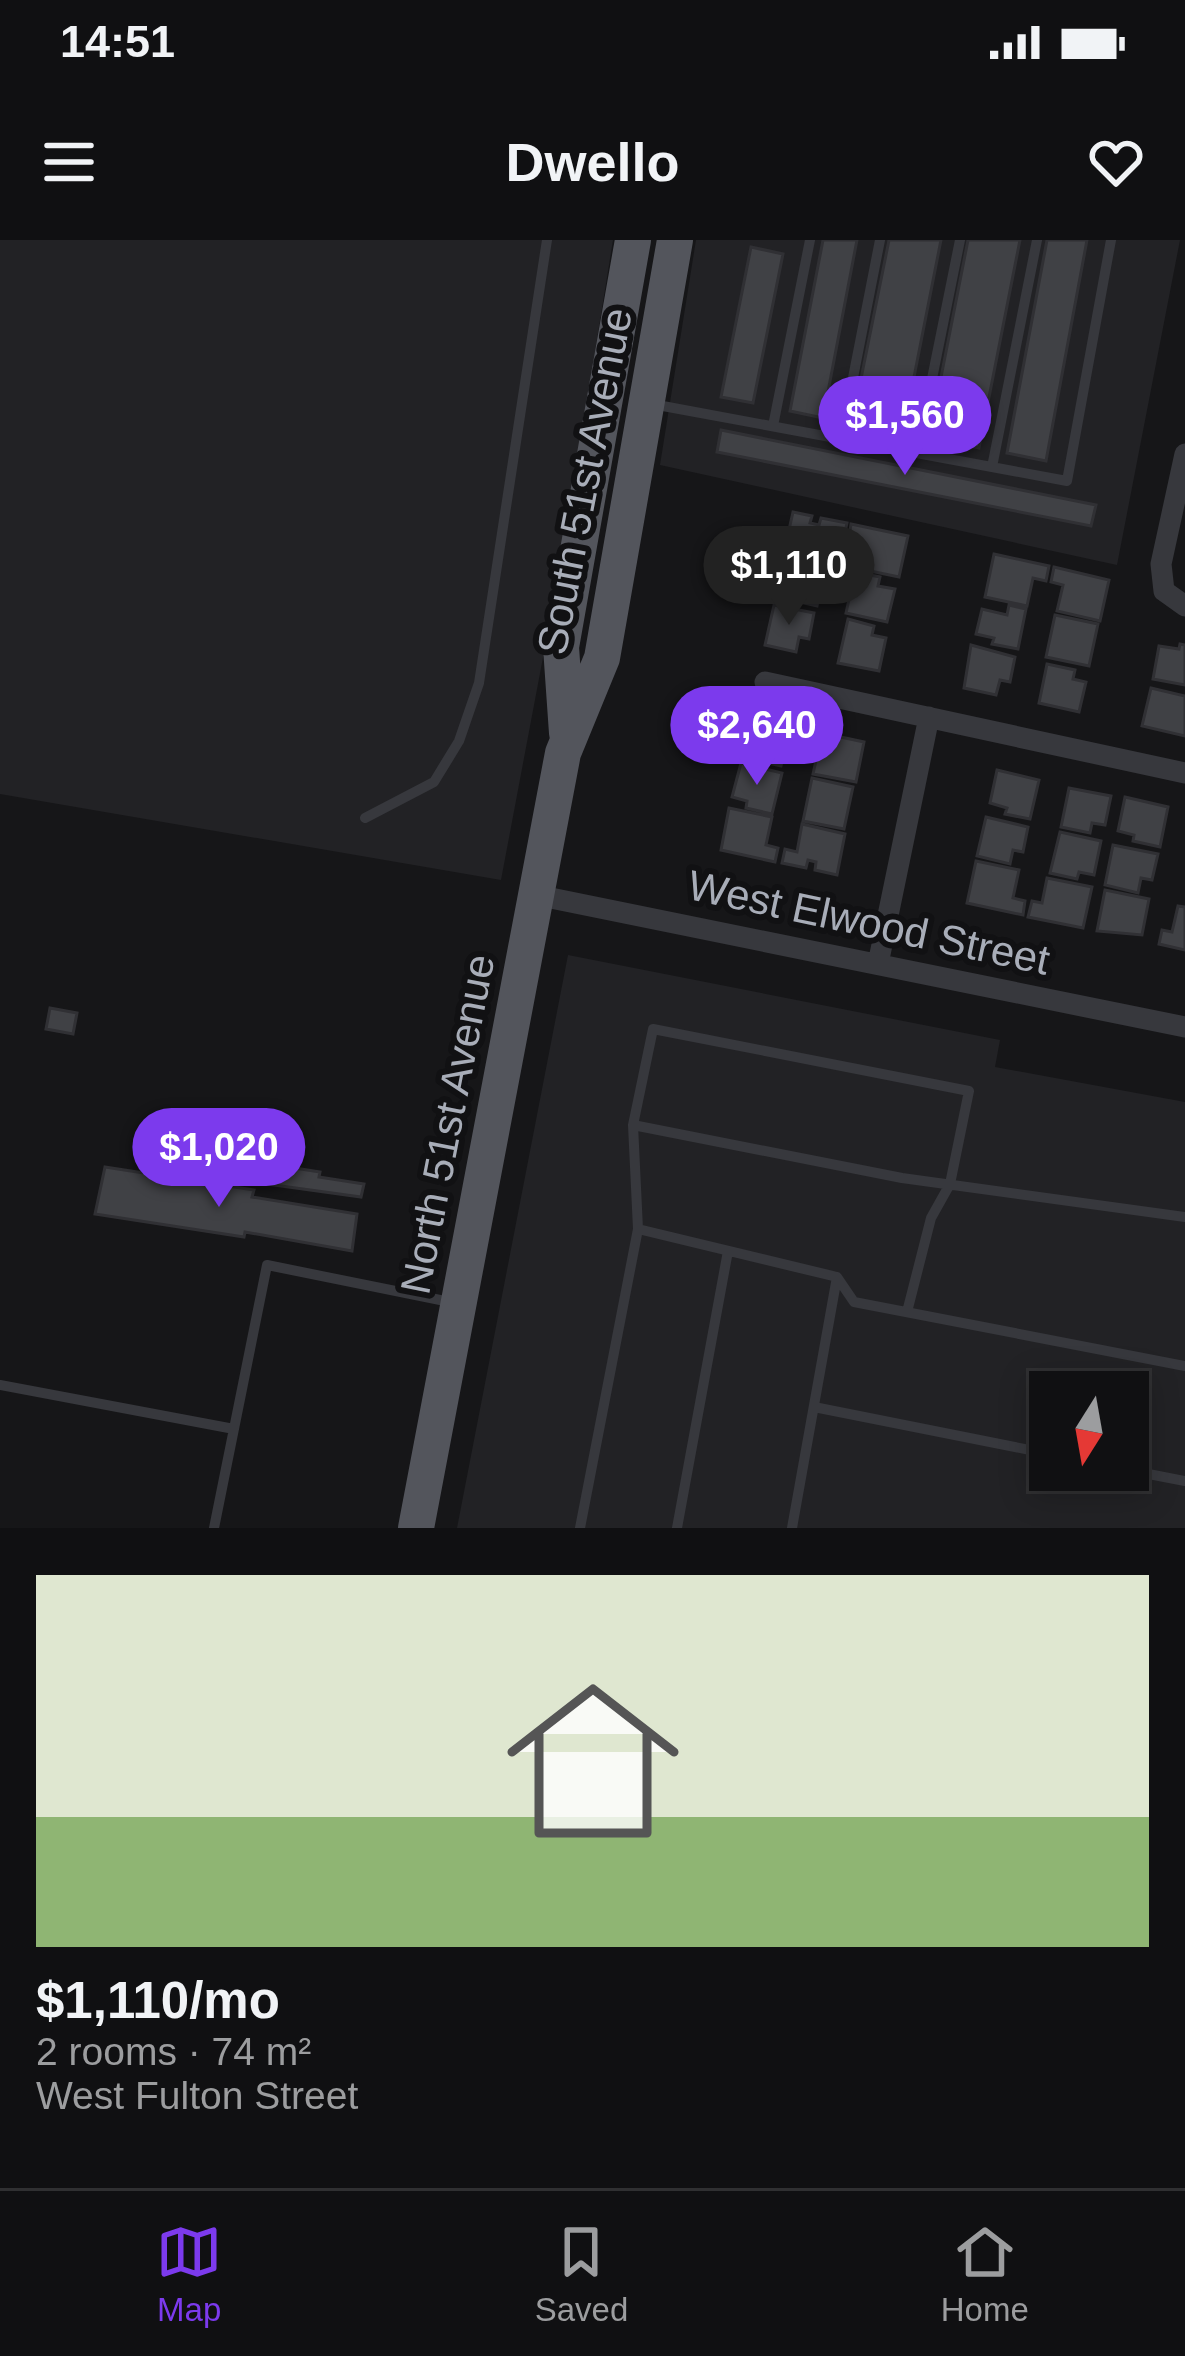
<!DOCTYPE html>
<meta charset="utf-8">
<style>
:root{--surface:#101012;--page:#1e1e20;--text:#f1f3f6;--muted:#9c9d9f;--line:#303032;--accent:#7c3aed}
body{margin:0;font-family:Helvetica,sans-serif;background:var(--page);color:var(--text);height:100vh;display:flex;flex-direction:column;font-size:45px;white-space:nowrap}
*{box-sizing:border-box;margin:0}
p{font-size:39px;color:var(--muted)}
.icon{flex:none;width:66px;height:66px;fill:none;stroke:currentColor;stroke-width:2;stroke-linecap:round;stroke-linejoin:round}
.map{position:relative;height:1288px;overflow:hidden}
.drawer{display:flex;flex-direction:column;background:var(--surface);flex:1}
.drawer>*{flex:none}
.needle{width:78px;rotate:191deg}
.buttons{position:absolute;left:1029px;top:1131px;display:grid;gap:24px}
.buttons a{display:grid;place-items:center;width:120px;height:120px;border-radius:0px;background:var(--surface);box-shadow:0 6px 30px #0003,0 0 0 3px var(--line);font-size:60px}
.price{position:absolute;translate:-50% -102px;padding:0 27px;border-radius:42px;background:var(--accent);color:#fff;font-size:39px;line-height:78px;filter:drop-shadow(0 3px 6px #0008)}
.price::after{content:'';position:absolute;left:50%;top:72px;width:36px;height:27px;margin-left:-18px;background:inherit;clip-path:polygon(0 0,100% 0,50% 100%)}
.price.selected{background:#222;color:#fff}
ul{padding:0;list-style:none}
li{display:grid;align-content:center;gap:24px;height:636px;padding:0 36px}
li+li{border-top:3px solid var(--line)}
li span{display:grid;place-items:center;height:372px;border-radius:0px;color:#555}
li>.icon{margin-inline-start:auto}
span .icon{width:216px;height:216px;fill:#fffc;stroke-width:1}
li b{font-size:51px}
.status{display:flex;justify-content:space-between;align-items:center;height:84px;padding:0 60px;background:var(--surface);direction:ltr}
.status svg{height:33px;fill:currentColor}
header{display:flex;justify-content:space-between;align-items:center;height:156px;padding:0 36px;background:var(--surface);font-size:54px;font-weight:700}
.tabs{display:flex;justify-content:space-around;align-items:center;height:168px;border-top:3px solid var(--line);background:var(--surface);font-size:33px;color:var(--muted)}
.tabs a{display:grid;justify-items:center;gap:6px}
.tabs .selected{color:var(--accent)}
.map>svg:first-child{display:block}
.built{fill:#222225;fill-rule:evenodd}
.building{fill:#404145;stroke:#303034;stroke-width:3}
.lines{fill:none;stroke-linecap:round;stroke-linejoin:round}
.service{stroke:#37383d;stroke-width:10}
.minor{stroke:#37383d;stroke-width:21}
.primary{stroke:#53555c;stroke-width:36}
.labels{text-anchor:middle;stroke-width:12;stroke-linejoin:round;paint-order:stroke}
.street-label{font-size:42px;fill:#a8adb8;stroke:#111113}
</style>
<div class="status"><b>14:51</b><svg viewBox="0 0 49 12"><path d="M0 12V9h3v3zM5 12V6h3v6zM10 12V3h3v9zM15 12V0h3v12zM26 1h20v11H26zM47 4h2v5h-2z"/></svg></div>
<header><svg class="icon" aria-label="menu" viewBox="0 0 24 24"><path d="M4 6h16M4 12h16M4 18h16"/></svg>Dwello<svg class="icon" aria-label="heart" viewBox="0 0 24 24"><path d="M12 20l-8-8c-3-5 5-10 8-4 3-6 11-1 8 4z"/></svg></header>
<div class="map">
<svg width="1185" height="1288" viewBox="0 0 1185 1288">
<rect width="100%" height="100%" fill="#161618"/>
<path class="built" d="M0,0H613L561,322L501,640L0,554Z
M696,0H1180L1117,325L660,225Z
M568,715L1000,800L995,827L1185,862V1288H457ZM1050,1152H1128V1230H1050Z"/>
<path class="building" d="M823,0H857L823,178L790,171Z
M889,0H941L903,193L852,183Z
M968,0H1020L979,208L929,198Z
M1047,0H1087L1046,221L1007,213Z
M751,7L783,14L753,163L721,157Z
M721,190L1096,265L1091,286L717,212Z
M793,272L812,276L810,283L819,285L821,278L847,283L844,297L833,294L827,322L784,312Z
M851,284L908,296L899,337L856,328L861,301L849,298Z
M994,314L1049,326L1046,341L1033,338L1027,366L985,357Z
M784,317L825,326L817,366L791,360L792,354L777,351Z
M1054,327L1109,340L1100,381L1057,371L1063,345L1051,342Z
M855,332L880,337L878,346L895,349L887,382L846,373Z
M774,365L814,373L809,399L799,397L796,412L765,405Z
M1009,365L1026,369L1018,409L992,404L994,398L976,394L982,369L1007,375Z
M1055,375L1098,384L1089,426L1046,417Z
M848,379L874,386L872,395L886,398L879,431L838,423Z
M1180,404L1185,405V445L1153,439L1159,406L1179,409Z
M971,405L1015,417L1010,442L1000,440L996,455L964,448Z
M1047,424L1075,430L1073,439L1086,442L1079,472L1039,463Z
M1151,448L1185,456V496L1142,486Z
M749,477L790,486L781,526L754,520L756,510L743,507Z
M822,493L864,502L856,542L813,534Z
M741,523L782,533L772,574L746,568L747,561L732,557Z
M997,530L1039,540L1030,579L1005,574L1007,568L990,563Z
M812,538L853,547L844,589L803,581Z
M1069,548L1111,556L1105,585L1092,583L1090,593L1061,587Z
M1125,557L1168,567L1160,607L1133,601L1134,595L1118,591Z
M729,568L772,577L766,605L778,608L775,622L721,610Z
M986,577L1028,587L1023,612L1013,610L1010,624L977,616Z
M802,584L845,594L837,635L815,630L816,622L808,620L806,628L782,623L785,609L797,612Z
M1060,592L1101,601L1094,635L1079,632L1077,639L1050,633Z
M1113,605L1158,614L1152,640L1141,638L1138,653L1105,645Z
M976,621L1019,630L1013,658L1025,661L1023,675L967,663Z
M1047,638L1092,647L1083,688L1028,677L1032,661L1042,663Z
M1105,650L1149,659L1142,695L1097,691Z
M1178,666L1185,667V710L1159,704L1162,690L1172,692Z
M50,768L77,773L73,794L46,789Z
M161,907L320,932L319,937L364,944L361,957L158,929Z
M105,927L254,950L252,957L357,974L352,1011L245,992L244,997L95,974Z"/>
<g class="lines">
<path class="service" d="M652,164L1067,241L1111,0
M773,186L810,0
M841,199L880,0
M917,213L960,0
M992,227L1037,0
M365,578L434,542L459,501L479,443L547,0
M633,885L653,789L969,851L950,944L931,978L907,1072
M638,989L633,885L902,938L1185,977
M0,1145L234,1189
M814,1167L1050,1214
M1128,1230L1185,1241
M214,1288L267,1025L455,1063
M580,1288L638,989L837,1037L854,1062L1185,1126
M677,1288L728,1011
M792,1288L837,1037"/>
<path class="minor" d="M1185,214L1161,324L1164,351L1185,366
M765,442L1185,533
M536,655L1185,787
M878,724L929,477"/>
<path class="primary" d="M567,493L561,407L633,0
M416,1288L563,513L602,418L675,0"/>
</g>
<g class="labels">
<g class="street-label">
<text transform="translate(584 241) rotate(-79)" y="15">South 51st Avenue</text>
<text transform="translate(869 682) rotate(12)" y="15">West Elwood Street</text>
<text transform="translate(447 884) rotate(-79)" y="15">North 51st Avenue</text>
</g>
</g>
</svg>
<div class="buttons">
<a><svg class="needle" viewBox="-14 -14 28 28"><path d="M0-13l5 13h-10z" fill="#e53935"/><path d="M0 13l5-13h-10z" fill="#9c9d9f"/></svg></a>
</div>
<b class="price" style="left:905px;top:238px">$1,560</b>
<b class="price selected" style="left:789px;top:388px">$1,110</b>
<b class="price" style="left:757px;top:548px">$2,640</b>
<b class="price" style="left:219px;top:970px">$1,020</b>
</div>
<section class="drawer">
<ul>
<li><span style="background:linear-gradient(#dfe7d0 65%,#8fb573 0)"><svg class="icon" aria-label="home" viewBox="0 0 24 24"><path d="M3 11l9-7 9 7M6 9v11h12V9"/></svg></span><div><b>$1,110/mo</b><p>2 rooms · 74 m²</p><p>West Fulton Street</p></div></li>
</ul>
</section>
<nav class="tabs">
<a class="selected"><svg class="icon" aria-label="map" viewBox="0 0 24 24"><path d="M3 6l6-2 6 2 6-2v14l-6 2-6-2-6 2zM9 4v14M15 6v14"/></svg>Map</a>
<a><svg class="icon" aria-label="saved" viewBox="0 0 24 24"><path d="M7 4h10v16l-5-4-5 4z"/></svg>Saved</a>
<a><svg class="icon" aria-label="home" viewBox="0 0 24 24"><path d="M3 11l9-7 9 7M6 9v11h12V9"/></svg>Home</a>
</nav>
